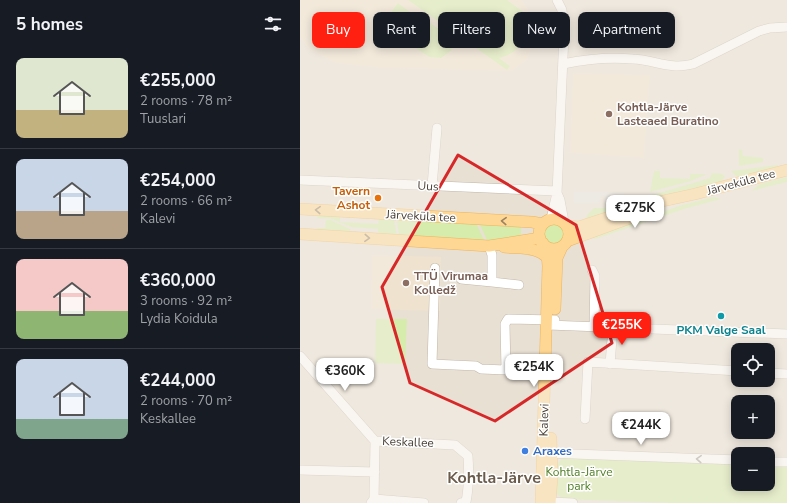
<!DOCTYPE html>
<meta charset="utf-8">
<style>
:root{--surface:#171b24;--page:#242831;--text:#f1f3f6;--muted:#9ea1a6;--line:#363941;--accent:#ff2012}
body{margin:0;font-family:"Nunito Sans",sans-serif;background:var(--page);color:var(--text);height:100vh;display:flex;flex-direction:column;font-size:15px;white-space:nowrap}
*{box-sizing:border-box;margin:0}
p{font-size:13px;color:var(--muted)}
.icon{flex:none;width:22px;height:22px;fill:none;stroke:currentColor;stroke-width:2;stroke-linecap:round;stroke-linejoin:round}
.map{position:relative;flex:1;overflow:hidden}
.sheet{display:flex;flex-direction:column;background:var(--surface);width:300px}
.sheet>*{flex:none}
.guide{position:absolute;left:12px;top:12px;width:380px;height:36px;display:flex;gap:8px}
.tools{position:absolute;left:431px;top:343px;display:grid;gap:8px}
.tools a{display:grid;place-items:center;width:44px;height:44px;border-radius:8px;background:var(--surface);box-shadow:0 2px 10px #0003;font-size:20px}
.price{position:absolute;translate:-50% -34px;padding:0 9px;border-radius:8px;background:#fff;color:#222;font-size:13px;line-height:26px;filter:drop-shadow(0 1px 2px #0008)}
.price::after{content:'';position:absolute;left:50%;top:24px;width:12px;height:9px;margin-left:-6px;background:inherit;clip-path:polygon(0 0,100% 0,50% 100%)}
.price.active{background:var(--accent);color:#fff}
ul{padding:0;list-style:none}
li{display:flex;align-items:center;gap:12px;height:100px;padding:0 16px}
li+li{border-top:1px solid var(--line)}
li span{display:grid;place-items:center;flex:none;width:112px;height:80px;border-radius:8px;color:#555}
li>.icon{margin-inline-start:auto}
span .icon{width:48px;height:48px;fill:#fffc;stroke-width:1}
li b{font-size:17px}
h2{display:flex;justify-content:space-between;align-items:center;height:48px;padding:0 16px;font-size:17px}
.chip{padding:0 14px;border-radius:8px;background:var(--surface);box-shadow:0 2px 10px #0003;font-size:14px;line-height:36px}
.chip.active{background:var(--accent);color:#fff}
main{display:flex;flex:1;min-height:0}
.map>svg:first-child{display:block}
.residential{fill:#e9e0d4;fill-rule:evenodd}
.education{fill:#efe3cf}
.green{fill:#d5ecac}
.parking{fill:#e5e2df}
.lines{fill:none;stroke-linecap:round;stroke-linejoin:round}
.minor-casing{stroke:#c1b6a8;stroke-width:10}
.major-casing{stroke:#ecb45c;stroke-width:12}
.minor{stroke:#fff;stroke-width:9}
.major{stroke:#ffd794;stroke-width:11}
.oneway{stroke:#9a8360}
.oneway2{stroke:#a49f9a}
.marked{fill:none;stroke:#d62828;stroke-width:3;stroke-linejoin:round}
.education-dot{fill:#8d6e63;stroke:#fff;stroke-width:1.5}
.food-dot{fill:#e8710a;stroke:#fff;stroke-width:1.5}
.culture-dot{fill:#0f9aa8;stroke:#fff;stroke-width:1.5}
.shop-dot{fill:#3f7fe0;stroke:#fff;stroke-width:1.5}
.labels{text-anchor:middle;stroke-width:3;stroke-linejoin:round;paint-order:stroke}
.education-label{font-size:12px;font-weight:bold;fill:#785e54;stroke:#fff;text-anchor:start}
.street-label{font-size:12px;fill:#483f35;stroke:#fff}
.food-label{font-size:12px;font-weight:bold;fill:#c56008;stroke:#fff;text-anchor:end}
.culture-label{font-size:12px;font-weight:bold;fill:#0d838f;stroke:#fff}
.shop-label{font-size:12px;font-weight:bold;fill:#366cbe;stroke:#fff;text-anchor:start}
.park-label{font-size:12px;fill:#4e7e23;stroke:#fff}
.district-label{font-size:16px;font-weight:bold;fill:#6b5b4b;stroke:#fff}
</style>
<main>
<section class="sheet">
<h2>5 homes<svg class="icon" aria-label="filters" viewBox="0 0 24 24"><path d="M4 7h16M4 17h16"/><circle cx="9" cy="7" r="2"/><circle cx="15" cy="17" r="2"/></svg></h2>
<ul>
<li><span style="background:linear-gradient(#dfe7d0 65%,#c2b280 0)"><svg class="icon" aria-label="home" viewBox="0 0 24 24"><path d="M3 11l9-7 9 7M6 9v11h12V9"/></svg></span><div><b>€255,000</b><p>2 rooms · 78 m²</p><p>Tuuslari</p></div></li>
<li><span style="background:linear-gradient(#c9d6e8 65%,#b9a48a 0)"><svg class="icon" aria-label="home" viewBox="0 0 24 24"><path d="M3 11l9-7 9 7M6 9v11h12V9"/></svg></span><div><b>€254,000</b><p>2 rooms · 66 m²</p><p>Kalevi</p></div></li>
<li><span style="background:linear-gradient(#f6c9c9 65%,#8fb573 0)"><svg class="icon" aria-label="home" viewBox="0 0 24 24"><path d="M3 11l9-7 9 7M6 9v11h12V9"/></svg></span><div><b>€360,000</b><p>3 rooms · 92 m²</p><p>Lydia Koidula</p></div></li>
<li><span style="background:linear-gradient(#c9d6e8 75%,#7fa58c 0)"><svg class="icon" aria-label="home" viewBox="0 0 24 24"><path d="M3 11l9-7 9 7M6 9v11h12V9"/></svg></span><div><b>€244,000</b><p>2 rooms · 70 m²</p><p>Keskallee</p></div></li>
</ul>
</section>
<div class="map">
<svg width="487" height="503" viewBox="0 0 487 503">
<rect width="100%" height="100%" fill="#f4efe6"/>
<path class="residential" d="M0,0H487V503H0ZM438,350H468V380H438ZM438,402H468V432H438ZM438,454H468V484H438Z"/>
<path class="education" d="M0,0H222L237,23L228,59L212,71L80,68L35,63L10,50L0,38Z
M273,73L350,75L344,158L270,153Z
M72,255L141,257L140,311L71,309Z"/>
<path class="green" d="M108,0H207L229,16L227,20L221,17C231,37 219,54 199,58L210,66L207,70Z
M98,3L125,23L114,38L86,19Z
M130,23L152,38L153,44L151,51L141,58L129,57L113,46Z
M439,149L442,150L443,156L463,158V162L439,166Z
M478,165V167L442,177L436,176L431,171Z
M354,171H360V178L390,179V174H407L391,181L350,192Z
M412,173L422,174L425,176L421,182L353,199L352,197V195L410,178Z
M487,177V182L451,191L460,184Z
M338,196H344V202L340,205L285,223L287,215L294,208H327L336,203Z
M414,197L421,199L384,209L295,239L291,237L382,205Z
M18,215L40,216V222L78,224L79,218L94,219L97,237L78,235V229L51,227L32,219L17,218Z
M97,219L176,223L185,242L99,237Z
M26,220H31L50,229V234L16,233L17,228H25Z
M179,223L221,225V238L188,242Z
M244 234a11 11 0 1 1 22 0a11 11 0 1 1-22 0Z
M76,319H107L105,364L75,363Z
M262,458L438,465V484H468V466L487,467V503H370L263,499L257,494V465Z"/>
<path class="parking" d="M274,191L325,193V204L304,203L305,197L302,195L299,203H273Z"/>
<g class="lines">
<g class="minor-casing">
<path id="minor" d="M263,64C286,59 309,57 333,59C355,60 370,70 393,64L459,31L470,28L487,27
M0,180L257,191
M132,186L137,128
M257,193L260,200L264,222
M251,219L257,193L264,34L262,10L257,0
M189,246L192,255V282L219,285
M135,268L132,364L176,366L181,369L206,370L205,324L208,319L255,320
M292,270L295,276L294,326
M161,279L192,282
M248,325L487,334
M0,356L75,441
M310,364L313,327
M468,373L487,374
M285,419L288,362L438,371
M75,441L155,445L168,456C169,471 169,486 166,502L161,503
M246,453L438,460
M468,462H487
M0,470L75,472
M246,498L250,502L273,503
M74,499L124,503
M71,503L74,499L75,441"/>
</g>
<g class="major-casing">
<path id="major" d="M0,209L232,222L243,224
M239 234a15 15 0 1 1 30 0a15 15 0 1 1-30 0Z
M268,226L279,227L349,204L395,194L487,170
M0,234L189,246L240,238
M267,241L349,211
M204,247C218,249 239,246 248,259
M255,309L257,258L262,247
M241,503L248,266L247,253L243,243
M250,503L252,477L251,438"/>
</g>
<use href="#minor" class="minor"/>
<use href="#major" class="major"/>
</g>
<defs><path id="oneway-chevron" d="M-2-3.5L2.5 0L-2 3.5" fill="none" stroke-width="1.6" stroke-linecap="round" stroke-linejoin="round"/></defs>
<g class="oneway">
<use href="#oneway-chevron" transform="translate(18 210) rotate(-177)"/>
<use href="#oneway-chevron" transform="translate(204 221) rotate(-177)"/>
<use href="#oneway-chevron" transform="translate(67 238) rotate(3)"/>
</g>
<use class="oneway2" href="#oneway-chevron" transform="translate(399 459) rotate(-177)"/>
<path d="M0 0H487V503H0ZM158,155L276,225L312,343L195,421L110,383L82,287Z" fill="#f4efe6" fill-opacity=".55" fill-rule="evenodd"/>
<path class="marked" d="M158,155L276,225L312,343L195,421L110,383L82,287Z"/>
<g class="education-dot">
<circle cx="309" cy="114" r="4"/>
<circle cx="106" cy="283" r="4"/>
</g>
<circle class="food-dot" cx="78" cy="198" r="4"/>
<circle class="culture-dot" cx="421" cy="316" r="4"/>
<circle class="shop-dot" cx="225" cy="451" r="4"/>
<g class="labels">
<g class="education-label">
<text x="317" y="111">Kohtla-Järve<tspan x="317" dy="14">Lasteaed Buratino</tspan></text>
<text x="114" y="280">TTÜ Virumaa<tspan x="114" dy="14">Kolledž</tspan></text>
</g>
<g class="street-label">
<text transform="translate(441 182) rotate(-15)" y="4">Järveküla tee</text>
<text transform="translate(128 186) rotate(3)" y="4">Uus</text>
<text transform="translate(121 216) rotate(3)" y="4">Järveküla tee</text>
<text transform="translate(244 420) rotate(-88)" y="4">Kalevi</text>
<text transform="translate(108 442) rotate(2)" y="4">Keskallee</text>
</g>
<g class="food-label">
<text x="70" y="195">Tavern<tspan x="70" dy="14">Ashot</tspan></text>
</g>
<g class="culture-label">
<text x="421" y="334">PKM Valge Saal</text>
</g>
<g class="shop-label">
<text x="233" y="455">Araxes</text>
</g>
<g class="park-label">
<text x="279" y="476">Kohtla-Järve<tspan x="279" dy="14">park</tspan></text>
</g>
<g class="district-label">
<text x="194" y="483">Kohtla-Järve</text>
</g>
</g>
</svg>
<div class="tools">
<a><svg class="icon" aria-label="locate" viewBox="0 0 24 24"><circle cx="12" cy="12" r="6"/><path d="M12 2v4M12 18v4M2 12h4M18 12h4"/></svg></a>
<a>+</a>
<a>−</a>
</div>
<b class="price" style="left:335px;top:229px">€275K</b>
<b class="price active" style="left:322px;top:346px">€255K</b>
<b class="price" style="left:234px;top:388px">€254K</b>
<b class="price" style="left:45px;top:392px">€360K</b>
<b class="price" style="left:341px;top:446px">€244K</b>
<div class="guide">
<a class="chip active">Buy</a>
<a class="chip">Rent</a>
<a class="chip">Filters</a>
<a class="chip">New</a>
<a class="chip">Apartment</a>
</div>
</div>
</main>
